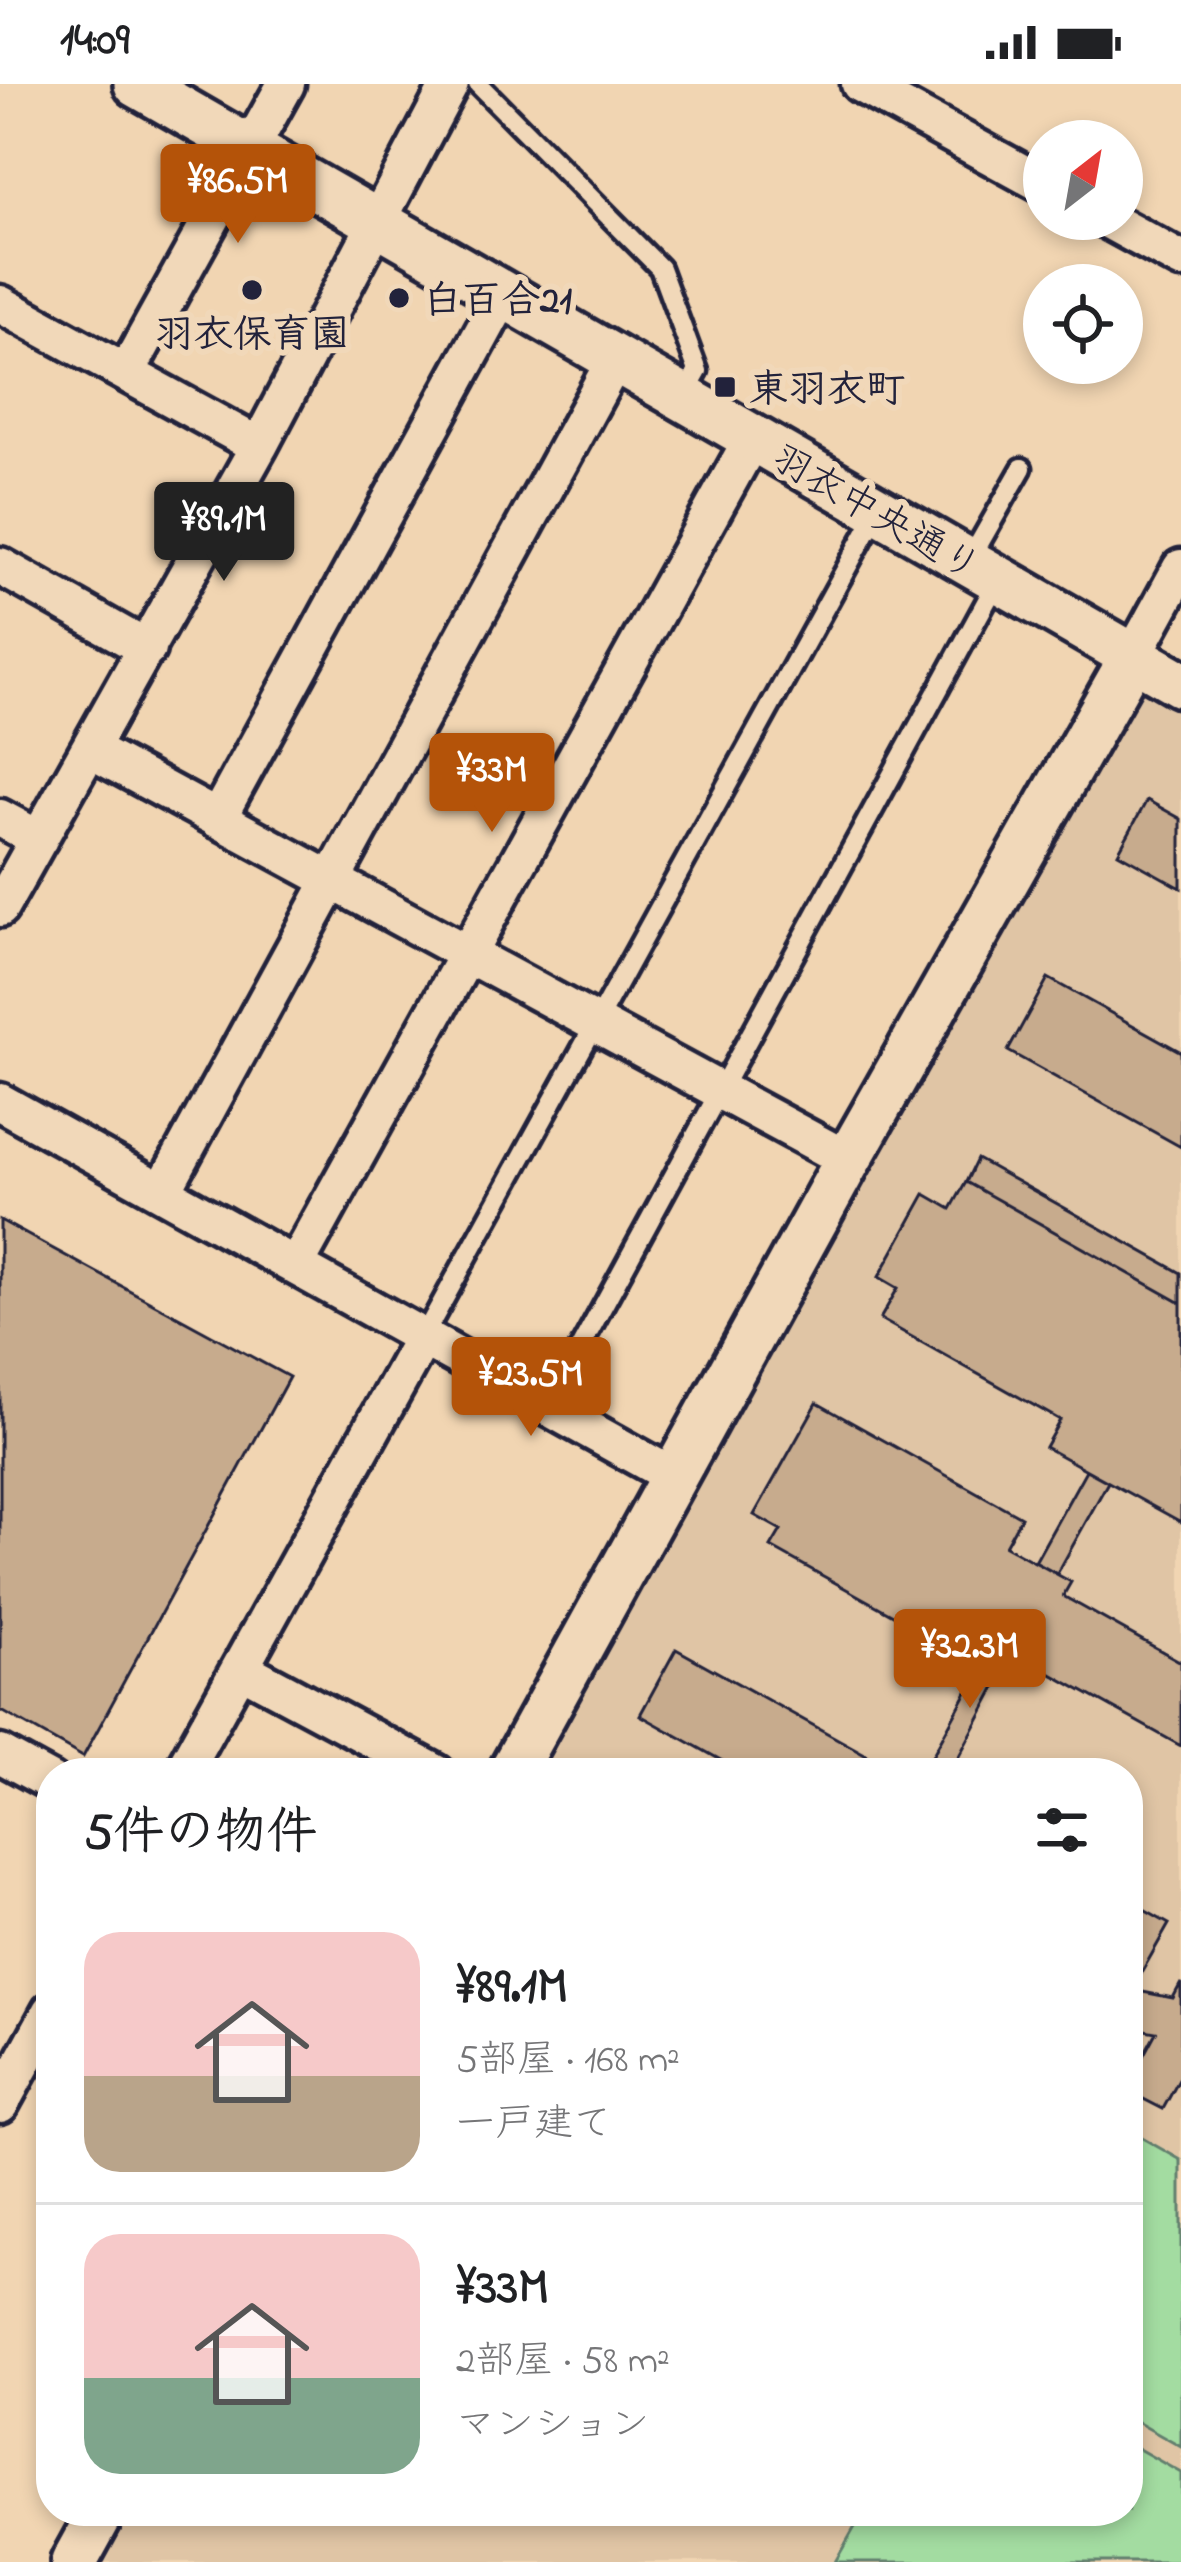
<!DOCTYPE html>
<html lang="ja">
<meta charset="utf-8">
<style>
:root{--surface:#fff;--page:#f2f2f2;--text:#202124;--muted:#757577;--line:#e0e0e0;--accent:#b45309}
body{margin:0;font-family:"Indie Flower","Klee One",sans-serif;background:var(--page);color:var(--text);height:100vh;display:flex;flex-direction:column;font-size:45px;white-space:nowrap}
*{box-sizing:border-box;margin:0}
p{font-size:39px;color:var(--muted)}
.icon{flex:none;width:66px;height:66px;fill:none;stroke:currentColor;stroke-width:2;stroke-linecap:round;stroke-linejoin:round}
.map{position:relative;flex:1;overflow:hidden}
.details{position:absolute;left:36px;top:1674px;width:1107px;height:768px;display:flex;flex-direction:column;background:var(--surface);border-radius:48px;box-shadow:0 6px 18px #0003}
.details>*{flex:none}
.needle{width:78px;rotate:31deg}
.fabs{position:absolute;left:1023px;top:36px;display:grid;gap:24px}
.fabs a{display:grid;place-items:center;width:120px;height:120px;border-radius:50%;background:var(--surface);box-shadow:0 6px 18px #0003;font-size:60px}
.price{position:absolute;translate:-50% -102px;padding:0 27px;border-radius:12px;background:var(--accent);color:#fff;font-size:39px;line-height:78px;filter:drop-shadow(0 3px 6px #0008)}
.price::after{content:'';position:absolute;left:50%;top:72px;width:36px;height:27px;margin-left:-18px;background:inherit;clip-path:polygon(0 0,100% 0,50% 100%)}
.price.current{background:#222;color:#fff}
ul{padding:0;list-style:none}
li{display:flex;align-items:center;gap:36px;height:300px;padding:0 48px}
li+li{border-top:3px solid var(--line)}
li span{display:grid;place-items:center;flex:none;width:336px;height:240px;border-radius:36px;color:#555}
li>.icon{margin-inline-start:auto}
span .icon{width:144px;height:144px;fill:#fffc;stroke-width:1}
li b{font-size:51px}
h2{display:flex;justify-content:space-between;align-items:center;height:144px;padding:0 48px;font-size:51px}
.status{display:flex;justify-content:space-between;align-items:center;height:84px;padding:0 60px;background:var(--surface);direction:ltr}
.status svg{height:33px;fill:currentColor}
.map>svg:first-child{display:block}
.built{fill:#e0c5a5}
.green{fill:#a3dca1;stroke:#627f6e;stroke-width:3}
.building{fill:#c7ab8d;stroke:#22223b;stroke-width:3}
.lines{fill:none;stroke-linecap:round;stroke-linejoin:round}
.service-casing{stroke:#22223b;stroke-width:27}
.minor-casing{stroke:#22223b;stroke-width:45}
.tertiary-casing{stroke:#22223b;stroke-width:54}
.service{stroke:#f1d8b9;stroke-width:18}
.minor{stroke:#f1d8b9;stroke-width:36}
.tertiary{stroke:#f1d8b9;stroke-width:45}
.poi-dot{fill:#22223b;stroke:#f1d8b9;stroke-width:4.5}
.labels{text-anchor:middle;stroke-width:12;stroke-linejoin:round;paint-order:stroke}
.poi-label{font-size:39px;font-weight:bold;fill:#22223b;stroke:#f1d8b9;text-anchor:start}
.street-label{font-size:39px;fill:#22223b;stroke:#f1d8b9}
</style>
<div class="status"><b>14:09</b><svg viewBox="0 0 49 12"><path d="M0 12V9h3v3zM5 12V6h3v6zM10 12V3h3v9zM15 12V0h3v12zM26 1h20v11H26zM47 4h2v5h-2z"/></svg></div>
<div class="map">
<svg width="1181" height="2478" viewBox="0 0 1181 2478">
<rect width="100%" height="100%" fill="#f1d5b2"/>
<filter id="ink" filterUnits="userSpaceOnUse"><feTurbulence type="fractalNoise" baseFrequency=".00833" numOctaves="2"/><feDisplacementMap in="SourceGraphic" scale="24" xChannelSelector="R" yChannelSelector="G"/><feConvolveMatrix kernelMatrix="1 2 1 2 8 2 1 2 1" color-interpolation-filters="sRGB"/></filter>
<g filter="url(#ink)">
<path class="built" d="M1139,595L1181,618V2478H92L121,2427H1128V1689H531Z"/>
<path class="green" d="M1128,2046L1181,2076V2363L1128,2333Z
M1128,2359L1181,2389V2478H835L864,2427H1128Z"/>
<path class="building" d="M1147,716L1181,735V804L1118,769Z
M1048,894L1181,968V1063L1008,967Z
M977,1075L1181,1189V1219L966,1098Z
M966,1098L1181,1219V1438L1045,1363L1060,1336L880,1235L898,1204L879,1193L925,1110L951,1125Z
M0,1136L289,1293L83,1673L0,1626Z
M817,1319L1021,1433L1005,1462L1071,1498L1063,1512L1181,1578V1662L994,1558L981,1580L771,1463L781,1446L754,1431Z
M1086,1386L1108,1398L1057,1490L1035,1478Z
M994,1558L1014,1569L950,1689H923Z
M676,1565L899,1689H744L640,1631Z
M1128,1817L1169,1840L1132,1905L1128,1903Z
M1181,1899V1992L1163,2025L1128,2007V2000L1156,1948L1128,1943V1905L1173,1914Z"/>
<g class="lines">
<g class="service-casing">
<path id="service" d="M478,0L660,184L698,287L684,312
M968,479L1022,384
M423,1253L878,427
M548,1323L998,496"/>
</g>
<g class="minor-casing">
<path id="minor" d="M860,0L1044,101
M1106,135L1181,176
M0,220L259,362
M126,289L286,0
M0,482L147,565
M1132,574L1181,484
M91,666L848,1076
M0,734L39,755
M217,735L503,211
M0,824L259,362L450,0
M0,1018L674,1393
M162,1108L615,276
M295,1182L752,355
M240,1584L436,1689
M0,1670L51,1698
M182,1689L423,1253
M0,2020L51,1927"/>
</g>
<g class="tertiary-casing">
<path id="tertiary" d="M137,0L1181,600
M511,1689L848,1076L1132,574
M74,2478L102,2427"/>
</g>
<use href="#service" class="service"/>
<use href="#minor" class="minor"/>
<use href="#tertiary" class="tertiary"/>
</g>
</g>
<g class="poi-dot">
<circle cx="252" cy="206" r="12"/>
<circle cx="399" cy="214" r="12"/>
<rect x="713" y="291" width="24" height="24" rx="6"/>
</g>
<g class="labels">
<g class="poi-label">
<text x="423" y="228">白百合21</text>
<text x="252" y="262" text-anchor="middle">羽衣保育園</text>
<text x="749" y="317">東羽衣町</text>
</g>
<g class="street-label">
<text transform="translate(877 427) rotate(30)" y="14">羽衣中央通り</text>
</g>
</g>
</svg>
<div class="fabs">
<a><svg class="needle" viewBox="-14 -14 28 28"><path d="M0-13l5 13h-10z" fill="#e53935"/><path d="M0 13l5-13h-10z" fill="#757577"/></svg></a>
<a><svg class="icon" aria-label="locate" viewBox="0 0 24 24"><circle cx="12" cy="12" r="6"/><path d="M12 2v4M12 18v4M2 12h4M18 12h4"/></svg></a>
</div>
<b class="price" style="left:238px;top:162px">¥86.5M</b>
<b class="price current" style="left:224px;top:500px">¥89.1M</b>
<b class="price" style="left:492px;top:751px">¥33M</b>
<b class="price" style="left:531px;top:1355px">¥23.5M</b>
<b class="price" style="left:970px;top:1627px">¥32.3M</b>
<section class="details">
<h2>5件の物件<svg class="icon" aria-label="filters" viewBox="0 0 24 24"><path d="M4 7h16M4 17h16"/><circle cx="9" cy="7" r="2"/><circle cx="15" cy="17" r="2"/></svg></h2>
<ul>
<li><span style="background:linear-gradient(#f6c9c9 60%,#b9a48a 0)"><svg class="icon" aria-label="home" viewBox="0 0 24 24"><path d="M3 11l9-7 9 7M6 9v11h12V9"/></svg></span><div><b>¥89.1M</b><p>5部屋 · 168 m²</p><p>一戸建て</p></div></li>
<li><span style="background:linear-gradient(#f6c9c9 60%,#7fa58c 0)"><svg class="icon" aria-label="home" viewBox="0 0 24 24"><path d="M3 11l9-7 9 7M6 9v11h12V9"/></svg></span><div><b>¥33M</b><p>2部屋 · 58 m²</p><p>マンション</p></div></li>
</ul>
</section>
</div>
